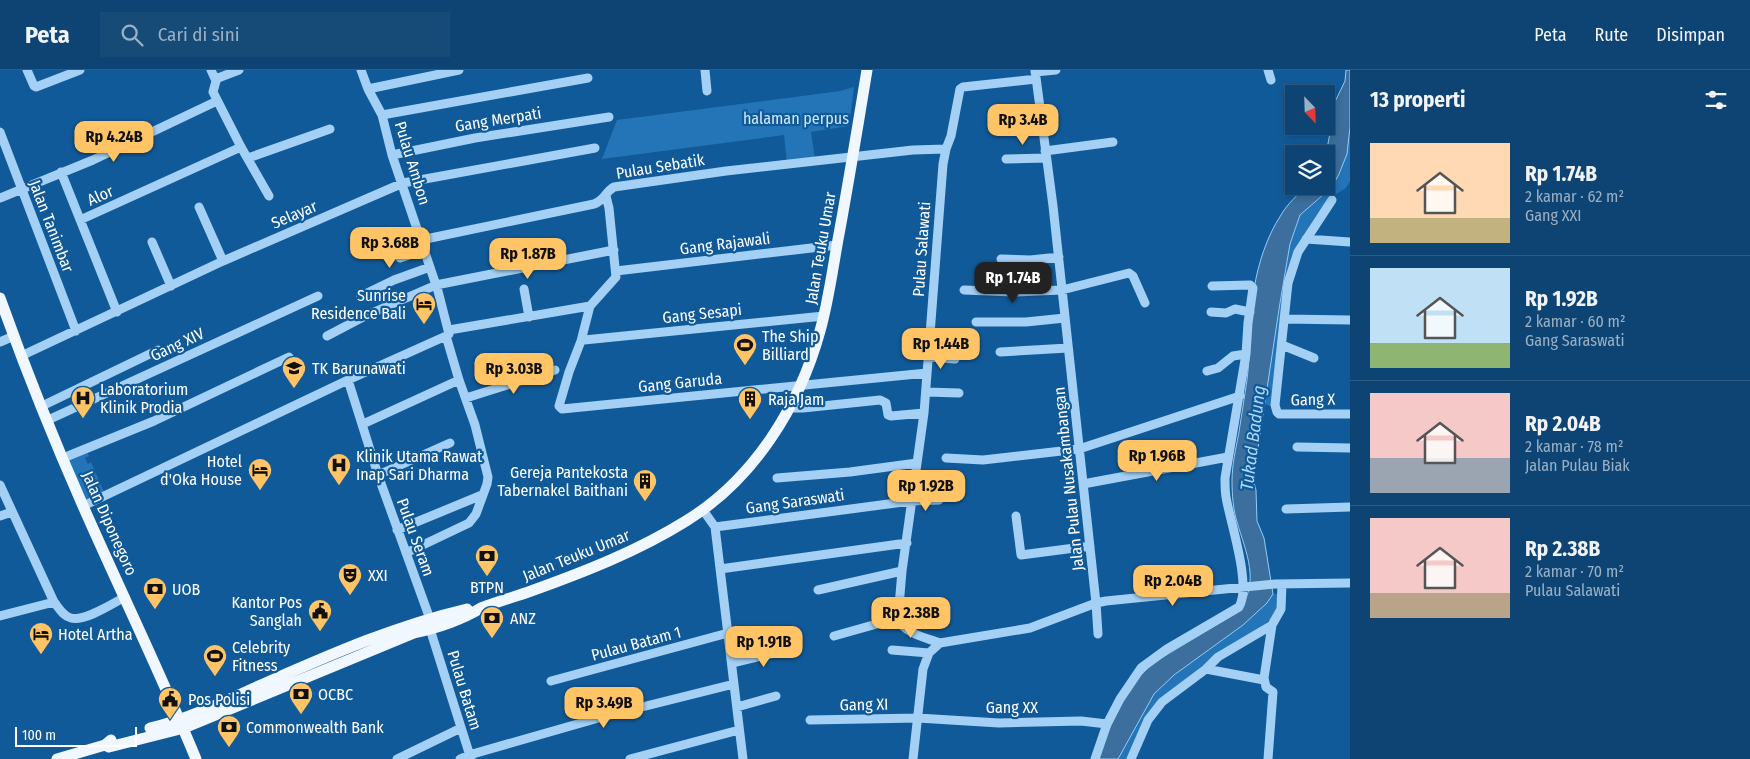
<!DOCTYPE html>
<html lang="id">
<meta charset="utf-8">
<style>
:root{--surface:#0d4473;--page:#164b78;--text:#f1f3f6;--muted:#9ab0c4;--line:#2d5c85;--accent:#ffc466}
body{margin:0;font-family:"Fira Sans Condensed",sans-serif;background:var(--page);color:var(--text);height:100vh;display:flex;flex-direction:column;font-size:19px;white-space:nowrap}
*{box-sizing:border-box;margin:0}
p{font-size:16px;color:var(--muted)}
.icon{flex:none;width:28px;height:28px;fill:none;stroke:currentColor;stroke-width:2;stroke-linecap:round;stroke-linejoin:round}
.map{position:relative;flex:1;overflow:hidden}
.drawer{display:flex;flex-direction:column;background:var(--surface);width:400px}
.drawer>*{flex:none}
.needle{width:32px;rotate:157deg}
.tools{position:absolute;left:1285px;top:15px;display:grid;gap:10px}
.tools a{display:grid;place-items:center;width:50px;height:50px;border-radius:0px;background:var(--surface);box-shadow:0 2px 8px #0003,0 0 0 1px var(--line);font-size:25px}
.scale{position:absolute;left:15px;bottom:12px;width:122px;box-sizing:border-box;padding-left:5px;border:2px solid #fff;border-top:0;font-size:14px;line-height:18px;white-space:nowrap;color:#fff;-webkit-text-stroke:4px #115a99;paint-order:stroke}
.price{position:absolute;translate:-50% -42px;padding:0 11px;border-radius:10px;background:var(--accent);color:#111;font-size:16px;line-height:32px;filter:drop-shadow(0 1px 2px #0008)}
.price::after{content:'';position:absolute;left:50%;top:30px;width:15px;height:11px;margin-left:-8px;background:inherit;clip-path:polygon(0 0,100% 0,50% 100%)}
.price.active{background:#222;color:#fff}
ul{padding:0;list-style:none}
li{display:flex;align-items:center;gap:15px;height:125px;padding:0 20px}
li+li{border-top:1px solid var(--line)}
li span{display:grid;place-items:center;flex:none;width:140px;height:100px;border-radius:0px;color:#555}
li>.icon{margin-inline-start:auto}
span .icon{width:60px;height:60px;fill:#fffc;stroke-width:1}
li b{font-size:21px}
h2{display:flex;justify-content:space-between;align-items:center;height:60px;padding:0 20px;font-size:21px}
header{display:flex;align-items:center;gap:30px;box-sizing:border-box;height:70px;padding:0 25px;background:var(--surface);border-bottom:1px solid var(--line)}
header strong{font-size:24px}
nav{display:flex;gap:28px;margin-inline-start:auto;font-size:18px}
.search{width:350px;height:45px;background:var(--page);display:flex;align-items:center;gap:12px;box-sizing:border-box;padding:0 18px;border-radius:0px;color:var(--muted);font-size:19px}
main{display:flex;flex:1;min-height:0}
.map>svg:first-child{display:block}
.green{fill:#2474b8}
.water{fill:#3c6f9d;stroke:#95ccf7}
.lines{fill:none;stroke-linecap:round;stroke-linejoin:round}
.minor{stroke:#a3d0f4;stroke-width:9}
.major{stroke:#f0f7ff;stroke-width:11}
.labels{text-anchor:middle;stroke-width:4.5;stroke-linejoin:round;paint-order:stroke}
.park-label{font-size:16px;fill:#cce7fe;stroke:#115a99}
.street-label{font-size:16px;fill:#fff;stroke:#115a99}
.poi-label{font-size:16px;fill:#fff;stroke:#115a99;text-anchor:start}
.water-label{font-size:18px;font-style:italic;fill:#b0d9fb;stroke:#115a99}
</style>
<header>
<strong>Peta</strong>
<div class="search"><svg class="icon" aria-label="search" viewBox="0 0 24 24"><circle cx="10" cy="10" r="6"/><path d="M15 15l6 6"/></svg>Cari di sini</div>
<nav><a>Peta</a><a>Rute</a><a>Disimpan</a></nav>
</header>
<main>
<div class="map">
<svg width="1350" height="689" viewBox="0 0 1350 689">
<rect width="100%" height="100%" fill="#115a99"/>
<path class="green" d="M854,17L849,56L811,62L815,89L787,93L784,65L602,89L617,50L840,21Z
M1350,57V111L1346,118L1333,126L1316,146L1299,174L1271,336L1264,334L1280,233L1290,174L1300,145L1332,117Z
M84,376L89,386L85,388L88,394L91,392L104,422L83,431L62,385Z
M1273,524H1277L1279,534L1274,547L1165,627L1129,689H1118L1154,624L1174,605L1243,555L1267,533Z"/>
<path class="water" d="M1346,0H1350V57L1347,84L1339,104L1332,117L1300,145L1290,174L1280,233L1258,378L1251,402L1256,420L1257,451L1264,468L1273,524L1267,533L1243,555L1174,605L1154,624L1118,689H1096L1098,681L1131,615L1153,593L1238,542C1261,512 1246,483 1237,452C1233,439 1232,424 1232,411C1232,394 1236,378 1239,362C1242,345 1244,327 1247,310C1251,280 1249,248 1254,219C1258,194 1267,166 1281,145C1287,134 1298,125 1306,116H1326V84L1330,63V42L1345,11Z"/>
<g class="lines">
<path class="minor" d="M27,0L34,16L36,17L80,0
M211,0L216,11
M239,0L218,8L216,11L213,22L241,77L269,126
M705,0L707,21
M1035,0L1053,136L1096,533L1098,564
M1268,0L1271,10
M1035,2L1056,0
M368,19L459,0
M382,45L588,8
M0,62L76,261
M1045,81L1113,72
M392,85L475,68L609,47
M248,88L330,59
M1006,89L1046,88
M61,102L117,242
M0,128L93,90L217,31
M1332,130L1298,182L1288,213L1275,335L1277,342L1279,344H1350
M199,137L223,191
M80,150L241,77
M1306,169L1350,172
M421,170L594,134C605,130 605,122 614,117L726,101L913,80L946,79
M152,172L171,216
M400,188L424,180
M1001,189L1030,190L1059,187
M616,201L837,175
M524,219L529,247
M964,220L1013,222L1062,220L1129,203L1133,206L1145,233
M361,226L394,210L430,197
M590,236L581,271L569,302L559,336L562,339L927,303
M590,236L616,207L609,138L606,126
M1211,242L1226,243L1235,239L1250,242
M1284,249L1350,250
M976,252H1026L1065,248
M449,260L590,236
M327,266L365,246L436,215L614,180
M584,270L824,246
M0,272L14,266
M1282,275L1314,288
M1000,282L1068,278
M21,286L223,191L403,113L595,78
M929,287L955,289
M1207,301L1218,298L1233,286L1246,284
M348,310L378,405L430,549
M926,322L959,323
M466,328L555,300
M42,336L158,280
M789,338H803L880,330L886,333L888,345L891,346L924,343
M48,350L318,226
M363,354L459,310
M1297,377L1350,378
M63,388L154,351L289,287
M946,388L983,390L1079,379L1240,326
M378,405L450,373
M777,408L850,402L917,393
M1083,414L1228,387
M0,415L54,532C59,538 63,546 71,548C84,552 112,534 125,527
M83,436L348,310L446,266L449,264L438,221L392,85L382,45L368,19L361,0
M1286,439L1350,437
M703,440L715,457L743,689
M0,446L12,442
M1016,446L1021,485L1090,476
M715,457L911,431L939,430
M397,460L482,425
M406,483L469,453L476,444L487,414L488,407L475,355L459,310L446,266
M720,499L907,473
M818,520L902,501
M0,546L54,532
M430,559L471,689
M834,566L898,548
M940,573C926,568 903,563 898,548L902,501L924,343L943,94L946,79L951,66L960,19L963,17L1036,9
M892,580L929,583
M732,593L791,579
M1206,599L1264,610
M551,611L728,563
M737,637L776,626
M810,650L918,648L999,653L1081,651L1107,654
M397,689L461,658
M460,689L469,685L602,647L734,614
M630,689L739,660
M913,689L923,599L929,583L940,573L1030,558L1096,533L1106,531L1275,514L1350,513
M1095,689L1107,654L1120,629L1141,598L1167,579L1239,537C1252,515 1230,452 1226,427C1225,421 1225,414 1225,408L1246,284L1248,253L1253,218L1250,215L1212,216
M1131,689L1148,650L1162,632L1206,599L1218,587L1272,555L1281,539L1282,514
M1268,689L1273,622L1266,617L1264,608L1272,555"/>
<path class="major" d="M0,228C25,298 53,368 83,436C120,520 161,604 196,689
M150,658C192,648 231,628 270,611C334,583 398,555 467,539
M105,675L109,677L184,658L414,563C437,558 461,550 481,538C497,532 514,527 531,521C584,502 638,481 686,451C754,409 799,337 820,261C829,229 833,196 839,164C849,110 858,55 867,0
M57,689L105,675L111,670"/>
</g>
<defs>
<g id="hotel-pin" transform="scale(1.25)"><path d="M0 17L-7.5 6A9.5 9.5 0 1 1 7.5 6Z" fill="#ffc466" stroke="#115a99"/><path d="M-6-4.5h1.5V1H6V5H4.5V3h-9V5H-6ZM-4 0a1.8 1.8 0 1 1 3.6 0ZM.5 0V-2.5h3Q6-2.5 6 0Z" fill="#111"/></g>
<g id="stadium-pin" transform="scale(1.25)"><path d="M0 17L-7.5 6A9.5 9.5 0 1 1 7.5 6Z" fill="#ffc466" stroke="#115a99"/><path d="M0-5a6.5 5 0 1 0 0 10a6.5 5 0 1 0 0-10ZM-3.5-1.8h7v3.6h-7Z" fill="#111"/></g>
<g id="school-pin" transform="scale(1.25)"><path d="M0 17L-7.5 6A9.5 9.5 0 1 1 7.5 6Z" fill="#ffc466" stroke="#115a99"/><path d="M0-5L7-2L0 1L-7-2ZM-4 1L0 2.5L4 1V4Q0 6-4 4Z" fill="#111"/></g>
<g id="hospital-pin" transform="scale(1.25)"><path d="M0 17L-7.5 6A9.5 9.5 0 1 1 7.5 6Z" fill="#ffc466" stroke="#115a99"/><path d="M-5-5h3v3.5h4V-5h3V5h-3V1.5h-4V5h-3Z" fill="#111"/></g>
<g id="building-pin" transform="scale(1.25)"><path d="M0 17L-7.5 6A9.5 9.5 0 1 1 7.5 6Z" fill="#ffc466" stroke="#115a99"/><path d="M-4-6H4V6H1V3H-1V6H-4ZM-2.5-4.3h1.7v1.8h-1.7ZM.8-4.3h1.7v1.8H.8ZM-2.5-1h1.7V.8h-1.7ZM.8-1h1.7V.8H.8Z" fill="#111"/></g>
<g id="bank-pin" transform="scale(1.25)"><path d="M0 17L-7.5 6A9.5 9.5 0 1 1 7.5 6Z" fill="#ffc466" stroke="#115a99"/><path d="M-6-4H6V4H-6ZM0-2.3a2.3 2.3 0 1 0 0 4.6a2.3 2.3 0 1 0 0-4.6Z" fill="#111"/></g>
<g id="theatre-pin" transform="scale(1.25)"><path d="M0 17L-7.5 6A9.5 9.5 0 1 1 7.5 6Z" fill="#ffc466" stroke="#115a99"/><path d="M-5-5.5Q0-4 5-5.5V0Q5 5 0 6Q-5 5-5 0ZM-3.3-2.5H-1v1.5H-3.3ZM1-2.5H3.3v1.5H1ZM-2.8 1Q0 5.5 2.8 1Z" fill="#111"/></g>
<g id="civic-pin" transform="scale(1.25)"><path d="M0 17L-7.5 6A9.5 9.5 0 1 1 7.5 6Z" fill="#ffc466" stroke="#115a99"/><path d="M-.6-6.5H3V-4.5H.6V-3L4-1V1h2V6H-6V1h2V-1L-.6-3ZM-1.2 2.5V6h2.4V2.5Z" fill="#111"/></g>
</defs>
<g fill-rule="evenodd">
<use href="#hotel-pin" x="424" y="234"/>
<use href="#stadium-pin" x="745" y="275"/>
<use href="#school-pin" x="294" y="298"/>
<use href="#hospital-pin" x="83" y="328"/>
<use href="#building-pin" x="750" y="329"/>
<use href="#hospital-pin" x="339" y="395"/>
<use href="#hotel-pin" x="260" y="400"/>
<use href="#building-pin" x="645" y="411"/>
<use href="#bank-pin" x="487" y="486"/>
<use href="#theatre-pin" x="350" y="505"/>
<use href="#bank-pin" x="155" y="519"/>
<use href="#civic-pin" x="320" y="541"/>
<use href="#bank-pin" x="492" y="548"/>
<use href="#hotel-pin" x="41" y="564"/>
<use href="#stadium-pin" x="215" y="586"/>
<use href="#bank-pin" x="301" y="624"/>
<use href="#civic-pin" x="170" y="629"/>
<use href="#bank-pin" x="229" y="657"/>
</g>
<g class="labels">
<g class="park-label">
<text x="796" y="54">halaman perpus</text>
</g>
<g class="street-label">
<text transform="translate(498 49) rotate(-9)" y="6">Gang Merpati</text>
<text transform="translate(413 93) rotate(73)" y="6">Pulau Ambon</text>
<text transform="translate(660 96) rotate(-9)" y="6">Pulau Sebatik</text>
<text transform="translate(100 125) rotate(-24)" y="6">Alor</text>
<text transform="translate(294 144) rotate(-23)" y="6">Selayar</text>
<text transform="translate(52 156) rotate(69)" y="6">Jalan Tanimbar</text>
<text transform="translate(725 173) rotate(-7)" y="6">Gang Rajawali</text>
<text transform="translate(820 178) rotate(-80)" y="6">Jalan Teuku Umar</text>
<text transform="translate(921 179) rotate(-86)" y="6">Pulau Salawati</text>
<text transform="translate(702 243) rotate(-6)" y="6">Gang Sesapi</text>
<text transform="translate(177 274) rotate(-25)" y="6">Gang XIV</text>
<text transform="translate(680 312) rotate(-6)" y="6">Gang Garuda</text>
<text transform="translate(1313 329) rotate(-1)" y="6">Gang X</text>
<text transform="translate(1068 409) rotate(-96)" y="6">Jalan Pulau Nusakambangan</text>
<text transform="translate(795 431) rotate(-8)" y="6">Gang Saraswati</text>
<text transform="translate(110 453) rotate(66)" y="6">Jalan Diponegoro</text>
<text transform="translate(416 467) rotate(70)" y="6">Pulau Seram</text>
<text transform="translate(576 485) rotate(-22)" y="6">Jalan Teuku Umar</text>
<text transform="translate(636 573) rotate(-15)" y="6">Pulau Batam 1</text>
<text transform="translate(465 620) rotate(73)" y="6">Pulau Batam</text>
<text transform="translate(864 634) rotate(-1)" y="6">Gang XI</text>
<text x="1012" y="643">Gang XX</text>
</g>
<g class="poi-label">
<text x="406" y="231" text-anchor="end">Sunrise<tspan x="406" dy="18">Residence Bali</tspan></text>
<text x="762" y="272">The Ship<tspan x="762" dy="18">Billiard</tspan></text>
<text x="312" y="304">TK Barunawati</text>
<text x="100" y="325">Laboratorium<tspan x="100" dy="18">Klinik Prodia</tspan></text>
<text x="768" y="335">Raja Jam</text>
<text x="356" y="392">Klinik Utama Rawat<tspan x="356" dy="18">Inap Sari Dharma</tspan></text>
<text x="242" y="397" text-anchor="end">Hotel<tspan x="242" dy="18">d'Oka House</tspan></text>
<text x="628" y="408" text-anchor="end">Gereja Pantekosta<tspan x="628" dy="18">Tabernakel Baithani</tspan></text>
<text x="368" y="511">XXI</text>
<text x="487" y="523" text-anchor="middle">BTPN</text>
<text x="172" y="525">UOB</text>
<text x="302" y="538" text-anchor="end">Kantor Pos<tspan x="302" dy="18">Sanglah</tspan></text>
<text x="510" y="554">ANZ</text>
<text x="58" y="570">Hotel Artha</text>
<text x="232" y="583">Celebrity<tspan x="232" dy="18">Fitness</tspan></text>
<text x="318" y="630">OCBC</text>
<text x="188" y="635">Pos Polisi</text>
<text x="246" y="663">Commonwealth Bank</text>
</g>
<g class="water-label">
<text transform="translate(1253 368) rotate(-83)" y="6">Tukad Badung</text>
</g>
</g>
</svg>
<div class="tools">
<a><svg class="needle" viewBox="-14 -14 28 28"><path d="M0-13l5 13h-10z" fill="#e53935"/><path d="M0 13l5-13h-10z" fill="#9ab0c4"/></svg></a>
<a><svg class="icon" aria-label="layers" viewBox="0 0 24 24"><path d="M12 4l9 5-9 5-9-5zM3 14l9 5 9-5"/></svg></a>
</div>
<div class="scale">100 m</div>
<b class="price" style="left:1023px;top:76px">Rp 3.4B</b>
<b class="price" style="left:114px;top:93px">Rp 4.24B</b>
<b class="price" style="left:390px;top:199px">Rp 3.68B</b>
<b class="price" style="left:528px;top:210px">Rp 1.87B</b>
<b class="price active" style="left:1013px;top:234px">Rp 1.74B</b>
<b class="price" style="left:941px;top:300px">Rp 1.44B</b>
<b class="price" style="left:514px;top:325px">Rp 3.03B</b>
<b class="price" style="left:1157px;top:412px">Rp 1.96B</b>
<b class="price" style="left:926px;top:442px">Rp 1.92B</b>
<b class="price" style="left:1173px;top:537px">Rp 2.04B</b>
<b class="price" style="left:911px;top:569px">Rp 2.38B</b>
<b class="price" style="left:764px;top:598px">Rp 1.91B</b>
<b class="price" style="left:604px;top:659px">Rp 3.49B</b>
</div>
<section class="drawer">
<h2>13 properti<svg class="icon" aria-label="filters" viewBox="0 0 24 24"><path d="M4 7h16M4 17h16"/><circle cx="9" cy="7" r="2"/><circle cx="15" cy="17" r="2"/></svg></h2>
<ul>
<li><span style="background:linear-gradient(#ffd9b3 75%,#c2b280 0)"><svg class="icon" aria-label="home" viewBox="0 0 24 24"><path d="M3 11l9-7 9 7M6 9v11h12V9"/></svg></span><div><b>Rp 1.74B</b><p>2 kamar · 62 m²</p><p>Gang XXI</p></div></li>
<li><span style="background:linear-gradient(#bfe0f5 75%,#8fb573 0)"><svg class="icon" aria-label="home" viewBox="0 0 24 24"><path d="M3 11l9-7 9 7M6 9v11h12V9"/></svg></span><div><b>Rp 1.92B</b><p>2 kamar · 60 m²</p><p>Gang Saraswati</p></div></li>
<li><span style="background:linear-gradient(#f6c9c9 65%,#9aa5b1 0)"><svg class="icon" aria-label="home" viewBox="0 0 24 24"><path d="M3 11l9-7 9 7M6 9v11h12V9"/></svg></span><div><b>Rp 2.04B</b><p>2 kamar · 78 m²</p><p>Jalan Pulau Biak</p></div></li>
<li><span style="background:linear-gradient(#f6c9c9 75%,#b9a48a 0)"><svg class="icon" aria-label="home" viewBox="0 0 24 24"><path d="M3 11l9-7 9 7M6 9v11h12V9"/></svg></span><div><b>Rp 2.38B</b><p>2 kamar · 70 m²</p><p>Pulau Salawati</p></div></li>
</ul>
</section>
</main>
